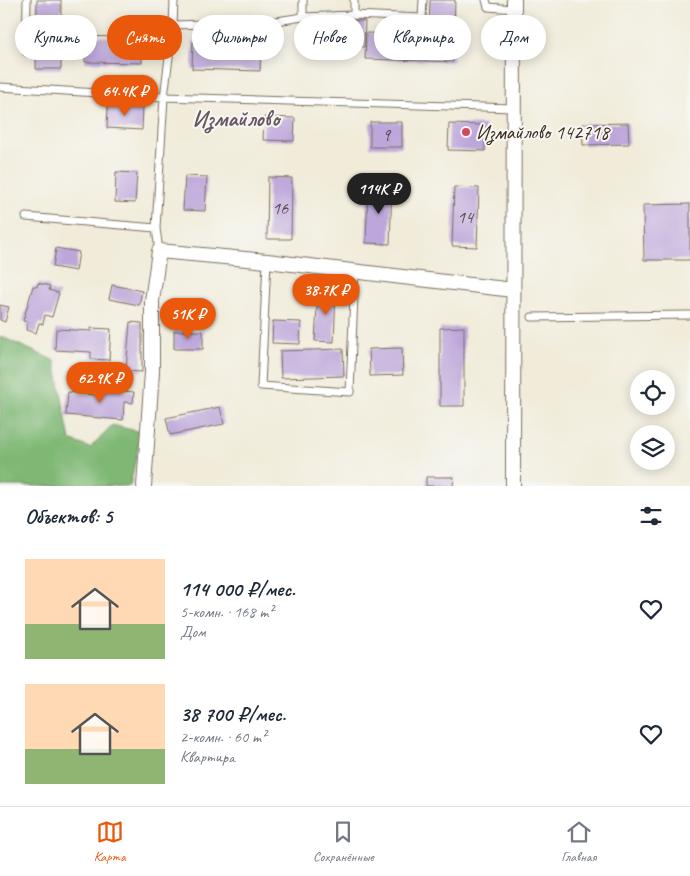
<!DOCTYPE html>
<html lang="ru">
<meta charset="utf-8">
<style>
:root{--surface:#fff;--page:#f6f6f7;--text:#1f2937;--muted:#747a83;--line:#e0e1e3;--accent:#ea580c}
body{margin:0;font-family:Caveat,sans-serif;background:var(--page);color:var(--text);height:100vh;display:flex;flex-direction:column;font-size:19px;white-space:nowrap}
*{box-sizing:border-box;margin:0}
p{font-size:16px;color:var(--muted)}
.icon{flex:none;width:28px;height:28px;fill:none;stroke:currentColor;stroke-width:2;stroke-linecap:round;stroke-linejoin:round}
.map{position:relative;height:486px;overflow:hidden}
.panel{display:flex;flex-direction:column;background:var(--surface);flex:1}
.panel>*{flex:none}
.banner{position:absolute;left:15px;top:15px;width:660px;height:45px;display:flex;gap:10px}
.buttons{position:absolute;left:630px;top:370px;display:grid;gap:10px}
.buttons a{display:grid;place-items:center;width:45px;height:45px;border-radius:50%;background:var(--surface);box-shadow:0 2px 12px #0003;font-size:25px}
.price{position:absolute;translate:-50% -42px;padding:0 11px;border-radius:18px;background:var(--accent);color:#fff;font-size:16px;line-height:32px;filter:drop-shadow(0 1px 2px #0008)}
.price::after{content:'';position:absolute;left:50%;top:30px;width:15px;height:11px;margin-left:-8px;background:inherit;clip-path:polygon(0 0,100% 0,50% 100%)}
.price.active{background:#222;color:#fff}
ul{padding:0;list-style:none}
li{display:flex;align-items:center;gap:15px;height:125px;padding:0 25px}
li span{display:grid;place-items:center;flex:none;width:140px;height:100px;border-radius:0px;color:#555}
li>.icon{margin-inline-start:auto}
span .icon{width:60px;height:60px;fill:#fffc;stroke-width:1}
li b{font-size:21px}
h2{display:flex;justify-content:space-between;align-items:center;height:60px;padding:0 25px;font-size:21px}
.pill{padding:0 18px;border-radius:22px;background:var(--surface);box-shadow:0 2px 12px #0003;font-size:18px;line-height:45px}
.pill.active{background:var(--accent);color:#fff}
.menu{display:flex;justify-content:space-around;align-items:center;height:70px;border-top:1px solid var(--line);background:var(--surface);font-size:14px;color:var(--muted)}
.menu a{display:grid;justify-items:center;gap:2px}
.menu .active{color:var(--accent)}
.map>svg:first-child{display:block}
.forest{fill:#7fb875;stroke:#5d714a}
.building{fill:#bda6da}
.lines{fill:none;stroke-linecap:round;stroke-linejoin:round}
.service-casing{stroke:#7b6e60;stroke-width:9}
.minor-casing{stroke:#7b6e60;stroke-width:16}
.service{stroke:#fff;stroke-width:7}
.minor{stroke:#fff;stroke-width:14}
.poi-dot{fill:#d1495b;stroke:#f6f6f2;stroke-width:2}
.labels{text-anchor:middle;stroke-width:4;stroke-linejoin:round;paint-order:stroke}
.number-label{font-size:18px;fill:#5c494d}
.poi-label{font-size:20px;fill:#3b2a1e;stroke:#f6f6f2;text-anchor:start}
.quarter-label{font-size:22px;font-weight:bold;fill:#685560;stroke:#f6f6f2}
</style>
<div class="map">
<svg width="690" height="486" viewBox="0 0 690 486">
<rect width="100%" height="100%" fill="#f6f6f2"/>
<filter id="ink" filterUnits="userSpaceOnUse"><feTurbulence type="fractalNoise" baseFrequency=".02" numOctaves="2"/><feDisplacementMap in="SourceGraphic" scale="10" xChannelSelector="R" yChannelSelector="G"/><feConvolveMatrix kernelMatrix="1 2 1 2 8 2 1 2 1" color-interpolation-filters="sRGB"/></filter>
<filter id="wash" filterUnits="userSpaceOnUse"><feTurbulence type="fractalNoise" baseFrequency=".0096" numOctaves="4" result="noise"/><feDisplacementMap in="SourceGraphic" scale="20" xChannelSelector="R" yChannelSelector="G"/><feGaussianBlur stdDeviation="1.12" result="paint"/><feColorMatrix in="noise" values="0 0 0 0 0 0 0 0 0 0 0 0 0 0 0 0 0 1.4 0 .05"/><feComposite in="paint" operator="in"/></filter>
<g filter="url(#wash)">
<rect width="100%" height="100%" fill="#f1ecda"/>
<path class="forest" d="M0,336L55,361L70,440L90,448L112,425L141,432L130,486H0Z"/>
<g id="blocks">
<path class="building" d="M37,0H61V69H36Z
M430,0H455L453,62L365,59L366,33L429,35Z
M338,20L365,21L364,47L337,46Z
M86,36L142,38V63L85,62Z
M193,42L261,43L260,71L192,69Z
M108,104L143,106L142,130L107,128Z
M264,117L295,118L294,141L263,140Z
M370,122H402V147H370Z
M628,123L629,144L583,145L582,124Z
M449,124L485,125V151L448,150Z
M116,172L137,173L135,203L115,202Z
M185,176L207,177L205,211L183,210Z
M268,177L292,178L291,239H267Z
M368,185L392,186L390,244L366,243Z
M454,187L479,188L477,247L452,246Z
M690,204V260H644L643,205Z
M56,248L79,252L76,271L53,267Z
M38,283L50,286L49,290L59,293L52,317L45,315L43,324L39,323L36,333L26,330L28,322L23,321L33,286L37,287Z
M112,285L142,291L139,305L109,299Z
M318,290L336,291L334,342L315,341Z
M0,305L9,307L5,322L0,320Z
M273,321L301,322L300,344L272,343Z
M130,322L142,323V372L126,371Z
M464,327V406H440V328Z
M91,328L111,329L109,360L91,359V352L55,350L56,329L91,331Z
M174,331H203V349H174Z
M402,348L403,375L370,376L369,349Z
M343,349L344,376L281,378L280,351Z
M104,385L124,387V391L134,392L133,403L124,402L123,420L66,415L68,392L102,396Z
M220,407L224,424L170,435L166,418Z
M426,477H454L453,486H426Z"/>
</g>
</g>
<g filter="url(#ink)">
<use href="#blocks" fill-opacity="0" stroke="#7b6e60" stroke-width="1"/>
<g class="lines">
<g class="service-casing">
<path id="service" d="M303,0V17
M486,0L488,7L514,9
M354,15L422,18L423,0
M173,25L174,0
M26,52L27,0
M0,87L164,97L514,108
M26,217L156,228L159,251
M156,228L164,97L173,25L270,22L303,17L354,15V0
M267,261L261,386L350,392L355,271
M532,317L690,315"/>
</g>
<g class="minor-casing">
<path id="minor" d="M144,486L152,372V301L159,251L267,261L513,290
M513,486L514,0"/>
</g>
<use href="#service" class="service"/>
<use href="#minor" class="minor"/>
</g>
</g>
<circle class="poi-dot" cx="466" cy="132" r="5"/>
<g class="labels">
<g class="number-label">
<text x="386" y="141">9</text>
<text x="280" y="214">16</text>
<text x="465" y="223">14</text>
</g>
<g class="poi-label">
<text x="476" y="139">Измайлово 142718</text>
</g>
<g class="quarter-label">
<text x="236" y="126">Измайлово</text>
</g>
</g>
</svg>
<div class="buttons">
<a><svg class="icon" aria-label="locate" viewBox="0 0 24 24"><circle cx="12" cy="12" r="6"/><path d="M12 2v4M12 18v4M2 12h4M18 12h4"/></svg></a>
<a><svg class="icon" aria-label="layers" viewBox="0 0 24 24"><path d="M12 4l9 5-9 5-9-5zM3 14l9 5 9-5"/></svg></a>
</div>
<b class="price" style="left:125px;top:117px">64.4K ₽</b>
<b class="price active" style="left:379px;top:215px">114K ₽</b>
<b class="price" style="left:326px;top:316px">38.7K ₽</b>
<b class="price" style="left:188px;top:340px">51K ₽</b>
<b class="price" style="left:100px;top:404px">62.9K ₽</b>
<div class="banner">
<a class="pill">Купить</a>
<a class="pill active">Снять</a>
<a class="pill">Фильтры</a>
<a class="pill">Новое</a>
<a class="pill">Квартира</a>
<a class="pill">Дом</a>
</div>
</div>
<section class="panel">
<h2>Объектов: 5<svg class="icon" aria-label="filters" viewBox="0 0 24 24"><path d="M4 7h16M4 17h16"/><circle cx="9" cy="7" r="2"/><circle cx="15" cy="17" r="2"/></svg></h2>
<ul>
<li><span style="background:linear-gradient(#ffd9b3 65%,#8fb573 0)"><svg class="icon" aria-label="home" viewBox="0 0 24 24"><path d="M3 11l9-7 9 7M6 9v11h12V9"/></svg></span><div><b>114 000 ₽/мес.</b><p>5-комн. · 168 m²</p><p>Дом</p></div><svg class="icon" aria-label="heart" viewBox="0 0 24 24"><path d="M12 20l-8-8c-3-5 5-10 8-4 3-6 11-1 8 4z"/></svg></li>
<li><span style="background:linear-gradient(#ffd9b3 65%,#8fb573 0)"><svg class="icon" aria-label="home" viewBox="0 0 24 24"><path d="M3 11l9-7 9 7M6 9v11h12V9"/></svg></span><div><b>38 700 ₽/мес.</b><p>2-комн. · 60 m²</p><p>Квартира</p></div><svg class="icon" aria-label="heart" viewBox="0 0 24 24"><path d="M12 20l-8-8c-3-5 5-10 8-4 3-6 11-1 8 4z"/></svg></li>
</ul>
</section>
<nav class="menu">
<a class="active"><svg class="icon" aria-label="map" viewBox="0 0 24 24"><path d="M3 6l6-2 6 2 6-2v14l-6 2-6-2-6 2zM9 4v14M15 6v14"/></svg>Карта</a>
<a><svg class="icon" aria-label="saved" viewBox="0 0 24 24"><path d="M7 4h10v16l-5-4-5 4z"/></svg>Сохранённые</a>
<a><svg class="icon" aria-label="home" viewBox="0 0 24 24"><path d="M3 11l9-7 9 7M6 9v11h12V9"/></svg>Главная</a>
</nav>
